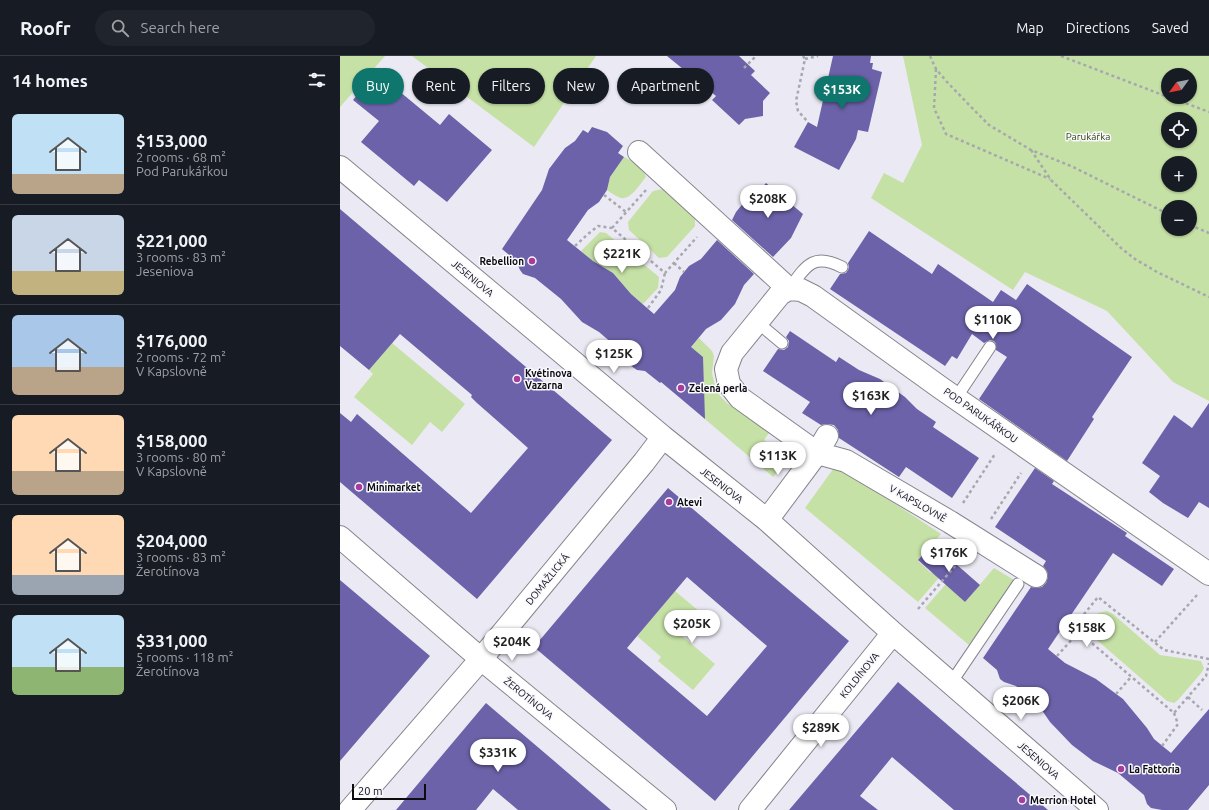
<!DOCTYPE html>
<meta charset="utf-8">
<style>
:root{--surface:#171b24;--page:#20242c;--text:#f1f3f6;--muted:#9ea1a6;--line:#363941;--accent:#0f766e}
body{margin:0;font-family:Ubuntu,sans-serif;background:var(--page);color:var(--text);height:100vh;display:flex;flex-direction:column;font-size:15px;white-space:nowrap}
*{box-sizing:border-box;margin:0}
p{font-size:13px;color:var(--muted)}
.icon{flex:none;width:22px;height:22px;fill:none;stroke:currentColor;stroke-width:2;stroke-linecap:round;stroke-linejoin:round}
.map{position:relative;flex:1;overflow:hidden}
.sheet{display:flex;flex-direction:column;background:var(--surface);width:340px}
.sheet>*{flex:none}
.banner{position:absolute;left:12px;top:12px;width:380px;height:36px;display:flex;gap:8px}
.needle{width:26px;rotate:237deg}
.fabs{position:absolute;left:821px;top:12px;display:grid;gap:8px}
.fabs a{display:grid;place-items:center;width:36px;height:36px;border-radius:50%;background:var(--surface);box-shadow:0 1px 3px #0004;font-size:20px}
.scale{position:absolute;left:12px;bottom:10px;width:74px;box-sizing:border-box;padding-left:4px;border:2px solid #0d0d10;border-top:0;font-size:11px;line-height:14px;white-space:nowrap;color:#0d0d10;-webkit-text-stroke:3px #f8f8fe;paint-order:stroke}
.price{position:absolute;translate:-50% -34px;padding:0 9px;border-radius:14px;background:#fff;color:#222;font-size:13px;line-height:26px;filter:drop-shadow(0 1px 2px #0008)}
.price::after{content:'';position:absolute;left:50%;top:24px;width:12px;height:9px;margin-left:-6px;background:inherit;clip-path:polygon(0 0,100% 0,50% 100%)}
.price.selected{background:var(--accent);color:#fff}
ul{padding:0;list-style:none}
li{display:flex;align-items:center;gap:12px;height:100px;padding:0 12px}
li+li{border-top:1px solid var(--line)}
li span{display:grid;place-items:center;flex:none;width:112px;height:80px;border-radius:6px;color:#555}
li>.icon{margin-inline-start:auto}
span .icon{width:48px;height:48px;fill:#fffc;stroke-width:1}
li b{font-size:17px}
h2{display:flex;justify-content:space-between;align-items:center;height:48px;padding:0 12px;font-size:17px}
.pill{padding:0 14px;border-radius:18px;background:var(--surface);box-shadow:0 1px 3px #0004;font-size:14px;line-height:36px}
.pill.selected{background:var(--accent);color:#fff}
header{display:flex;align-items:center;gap:24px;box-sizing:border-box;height:56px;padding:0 20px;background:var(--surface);border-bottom:1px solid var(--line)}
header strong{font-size:19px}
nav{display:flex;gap:22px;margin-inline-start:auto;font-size:14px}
.search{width:280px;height:36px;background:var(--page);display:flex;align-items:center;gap:10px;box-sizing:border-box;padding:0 14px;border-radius:22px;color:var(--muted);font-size:15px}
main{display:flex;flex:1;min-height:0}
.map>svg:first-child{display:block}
.green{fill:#c5e1a5;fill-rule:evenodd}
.building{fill:#6c62a9;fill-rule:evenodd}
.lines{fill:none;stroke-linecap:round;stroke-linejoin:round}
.service-casing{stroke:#86858e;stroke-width:13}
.minor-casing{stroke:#86858e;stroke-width:24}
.path{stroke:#a7a7af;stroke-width:2.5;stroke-dasharray:3 3;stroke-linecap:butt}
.service{stroke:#fff;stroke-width:11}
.minor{stroke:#fff;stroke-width:22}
.poi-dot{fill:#a73c9c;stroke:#f8f8fe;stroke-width:1.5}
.labels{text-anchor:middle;stroke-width:3;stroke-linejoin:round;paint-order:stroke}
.park-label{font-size:10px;fill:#2b4005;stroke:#f8f8fe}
.poi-label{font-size:10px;font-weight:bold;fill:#0d0d10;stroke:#f8f8fe;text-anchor:start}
.street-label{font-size:10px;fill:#0d0d10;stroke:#f8f8fe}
</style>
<header>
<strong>Roofr</strong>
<div class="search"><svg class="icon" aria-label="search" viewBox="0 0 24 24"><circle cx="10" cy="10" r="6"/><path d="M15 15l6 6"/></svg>Search here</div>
<nav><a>Map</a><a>Directions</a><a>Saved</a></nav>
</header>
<main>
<section class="sheet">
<h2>14 homes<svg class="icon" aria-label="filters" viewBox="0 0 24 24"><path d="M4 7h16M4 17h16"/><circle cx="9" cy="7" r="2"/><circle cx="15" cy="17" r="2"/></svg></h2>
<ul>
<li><span style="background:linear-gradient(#bfe0f5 75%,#b9a48a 0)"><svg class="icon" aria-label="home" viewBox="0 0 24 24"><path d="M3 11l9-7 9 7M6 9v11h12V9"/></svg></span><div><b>$153,000</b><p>2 rooms · 68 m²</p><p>Pod Parukářkou</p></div></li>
<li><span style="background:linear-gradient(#c9d6e8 70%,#c2b280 0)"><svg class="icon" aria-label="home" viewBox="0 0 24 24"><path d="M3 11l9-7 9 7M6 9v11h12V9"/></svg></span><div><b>$221,000</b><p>3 rooms · 83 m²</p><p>Jeseniova</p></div></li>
<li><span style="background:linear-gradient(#a9c7e8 65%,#b9a48a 0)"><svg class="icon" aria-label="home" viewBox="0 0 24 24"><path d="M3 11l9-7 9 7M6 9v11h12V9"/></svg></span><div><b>$176,000</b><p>2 rooms · 72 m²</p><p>V Kapslovně</p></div></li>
<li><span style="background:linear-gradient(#ffd9b3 70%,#b9a48a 0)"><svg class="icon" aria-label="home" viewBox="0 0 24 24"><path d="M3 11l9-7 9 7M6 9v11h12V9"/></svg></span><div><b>$158,000</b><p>3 rooms · 80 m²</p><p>V Kapslovně</p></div></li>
<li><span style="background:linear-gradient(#ffd9b3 75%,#9aa5b1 0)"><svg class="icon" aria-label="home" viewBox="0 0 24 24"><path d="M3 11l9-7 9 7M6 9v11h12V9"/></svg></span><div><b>$204,000</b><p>3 rooms · 83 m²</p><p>Žerotínova</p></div></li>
<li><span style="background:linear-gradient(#bfe0f5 65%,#8fb573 0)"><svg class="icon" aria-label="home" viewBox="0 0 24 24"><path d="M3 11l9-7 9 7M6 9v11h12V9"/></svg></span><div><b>$331,000</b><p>5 rooms · 118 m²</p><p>Žerotínova</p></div></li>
</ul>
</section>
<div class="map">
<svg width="869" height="754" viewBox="0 0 869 754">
<rect width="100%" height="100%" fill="#ebeaf4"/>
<path class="green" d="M0,0H45L0,51Z
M72,0H256L194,91Z
M563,0H869V345L833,326L767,255L685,216L673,234L531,142L544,117L563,127L582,89ZM828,19H850V41H828ZM828,63H850V85H828ZM828,107H850V129H828ZM828,151H850V173H828Z
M284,101C293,106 303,110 306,121C300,128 291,144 281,142C277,141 271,137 267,134L270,121Z
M323,133L355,159V170L327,201L319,202L289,174L288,166L313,135Z
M260,176L266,177L319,221L318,232L303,248L291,238L273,217L253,205L241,195Z
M359,282L372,295L374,300L372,317L376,334L380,340L387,347L429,377L424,384L447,402L433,421L359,358L351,291Z
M52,287L125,348L102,376L90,366L72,389L14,341L33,318L29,314Z
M496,409L601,478L578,505L591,517L606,500L611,504L610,509L578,546L465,452Z
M654,512L674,524L629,589L585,552L618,514H623L626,517L612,534L625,546Z
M335,535L360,556L341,579L375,608L353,634L318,605L321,601L297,580Z
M767,555L773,558L820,599L861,605L864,612L862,616L838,644L834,647L827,645L750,578C743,564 754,557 767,555Z"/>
<path class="building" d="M327,0H399L415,15L411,19L430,37L423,45V60L405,63L399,69L372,44L376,40Z
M493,0H531L530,7H533L532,13L542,16L528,76L518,74L516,83L499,114L454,91L468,66L477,71Z
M36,16L100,69L109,58L152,94L107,146L79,124L74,130L21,86L39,65L13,44Z
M252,71L267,76L283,90L278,97L284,101L270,121L267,134L259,146L248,154L227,184L253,205L273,217L291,238L314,258L335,234L340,221L349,210L361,203L377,184L414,218L404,229L395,248L381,264L366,273L351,291L363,301L365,363L321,326L320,327L305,315L297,314L294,312L290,309L287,300L259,276L242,266L221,243L195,222L183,218L180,214L176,205L162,193L202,134L209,113L225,92L235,85L243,74L248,77Z
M426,127L463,158L451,182L433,201L392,164L396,156L405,145L416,138Z
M0,153L272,384L137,543L0,426V357L11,366L17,358L131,457L188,392L137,347L131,341L132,339L60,278L29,314L0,290Z
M529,175L592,218L598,208L653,246L661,234L676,244L687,228L792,301L752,361L754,363L727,405L639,343L667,301L656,294V288L654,285L650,284L644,287L632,278L617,303L612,300L605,310L490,233L500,218L506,217L508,214L509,211L508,207Z
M450,275L496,306L499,301L519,314L540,323L565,341L577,353L596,366L593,371L639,402L612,442L566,411L559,421L499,382L498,374L494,369L487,368L481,369L462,357L470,346L423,315L438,293L444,294L448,291L449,285L446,281Z
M869,347V452L859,446L848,462L823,447L809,436L820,420L802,407L834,359L852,372Z
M695,412L714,425L712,428L787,477L785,480L834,513L822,530L773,497L708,593L725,607L756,623L783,643L807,672L814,683L831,697L869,653V729L848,754H822L811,752L807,748L804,739L778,717L753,705L732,689L710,666L699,650L676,630L664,626L660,623L657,614L643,602L691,531L696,532L702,531L706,527L708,521L707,515L703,510L706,505L655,471Z
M328,432L509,585L375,745L194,591ZM347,521L427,590L367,660L287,592Z
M593,488L640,529L625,546L578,504Z
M0,524L90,600L0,705Z
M558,626L617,677L708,754H614L552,701L520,740L538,754H449Z
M146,647L213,704L271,754H178L153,733L136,754H56Z"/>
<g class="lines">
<g class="service-casing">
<path id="service" d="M449,233C466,210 473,196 502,211
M417,266L442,287
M616,342L650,291
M611,627L678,528"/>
</g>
<g class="minor-casing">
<path id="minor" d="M299,96L449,233
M0,111L323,381L427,464L553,577L757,754
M427,464L477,397L487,380
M0,481L141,603L325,754
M696,520L610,466L506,405L477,397L400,342L389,328L386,313L392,297L440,238L449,233L461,234L473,240L601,332L869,518
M10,754L141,603L304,406L323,381
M410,754L553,577"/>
</g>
<path class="path" d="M463,0L465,3L456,45L458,55L468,66
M590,0L596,13L607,26L636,56L649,69L691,94L731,110L828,158
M721,0L828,41
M465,3L478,0
M404,12L416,0
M596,13L594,52L606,78L710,123
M829,41L869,56
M691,94L711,124L781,192L795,203L817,216L869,241
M306,134L272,172L325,217L357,181
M264,139L286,156
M850,169L869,177
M235,190L248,178L258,170L272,172
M334,207L344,216
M308,252L321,234L325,217
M623,447L655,398
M651,463L681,417
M578,553L622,502
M815,586L857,539
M717,600L734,581L744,574
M869,603L824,594L758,541L741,562L747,583L834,657L866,620L869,607
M776,638L791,621
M848,641L862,654
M822,690L838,668L834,657"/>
<use href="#service" class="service"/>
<use href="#minor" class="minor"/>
</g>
<g class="poi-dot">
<circle cx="192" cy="205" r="4"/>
<circle cx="177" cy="323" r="4"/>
<circle cx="341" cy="332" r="4"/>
<circle cx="19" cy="431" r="4"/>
<circle cx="329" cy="446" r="4"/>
<circle cx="781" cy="713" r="4"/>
<circle cx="682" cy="744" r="4"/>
</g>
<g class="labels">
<g class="park-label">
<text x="748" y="84">Parukářka</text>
</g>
<g class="poi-label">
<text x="184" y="209" text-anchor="end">Rebellion</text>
<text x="185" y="321">Kvétinova<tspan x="185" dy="12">Vazarna</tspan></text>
<text x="349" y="336">Zelená perla</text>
<text x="27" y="435">Minimarket</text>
<text x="337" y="450">Atevi</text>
<text x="789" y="717">La Fattoria</text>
<text x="690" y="748">Merrion Hotel</text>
</g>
<g class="street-label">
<text transform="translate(133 222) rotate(40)" y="4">JESENIOVA</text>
<text transform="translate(641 359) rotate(35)" y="4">POD PARUKÁŘKOU</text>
<text transform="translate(382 429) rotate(38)" y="4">JESENIOVA</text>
<text transform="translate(578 447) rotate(30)" y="4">V KAPSLOVNĚ</text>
<text transform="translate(207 523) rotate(-51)" y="4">DOMAŽLICKÁ</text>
<text transform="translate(519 619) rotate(-51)" y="4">KOLDÍNOVA</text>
<text transform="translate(189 642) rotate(39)" y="4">ŽEROTÍNOVA</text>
<text transform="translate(699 704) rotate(41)" y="4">JESENIOVA</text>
</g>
</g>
</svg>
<div class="fabs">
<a><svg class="needle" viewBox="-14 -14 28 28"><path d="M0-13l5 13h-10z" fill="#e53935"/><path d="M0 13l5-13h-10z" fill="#9ea1a6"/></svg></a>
<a><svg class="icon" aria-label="locate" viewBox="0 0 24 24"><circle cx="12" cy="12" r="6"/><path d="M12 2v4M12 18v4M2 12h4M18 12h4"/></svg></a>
<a>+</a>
<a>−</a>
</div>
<div class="scale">20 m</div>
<b class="price selected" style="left:502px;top:54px">$153K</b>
<b class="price" style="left:428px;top:163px">$208K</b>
<b class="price" style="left:282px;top:218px">$221K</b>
<b class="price" style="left:653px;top:284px">$110K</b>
<b class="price" style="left:274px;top:318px">$125K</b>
<b class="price" style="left:531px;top:360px">$163K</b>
<b class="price" style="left:438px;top:420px">$113K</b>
<b class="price" style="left:609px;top:517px">$176K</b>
<b class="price" style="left:352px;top:588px">$205K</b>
<b class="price" style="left:747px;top:592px">$158K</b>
<b class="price" style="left:172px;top:606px">$204K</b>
<b class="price" style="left:681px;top:665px">$206K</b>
<b class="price" style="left:481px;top:692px">$289K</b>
<b class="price" style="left:158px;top:717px">$331K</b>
<div class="banner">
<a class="pill selected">Buy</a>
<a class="pill">Rent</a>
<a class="pill">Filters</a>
<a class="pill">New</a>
<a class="pill">Apartment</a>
</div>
</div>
</main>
